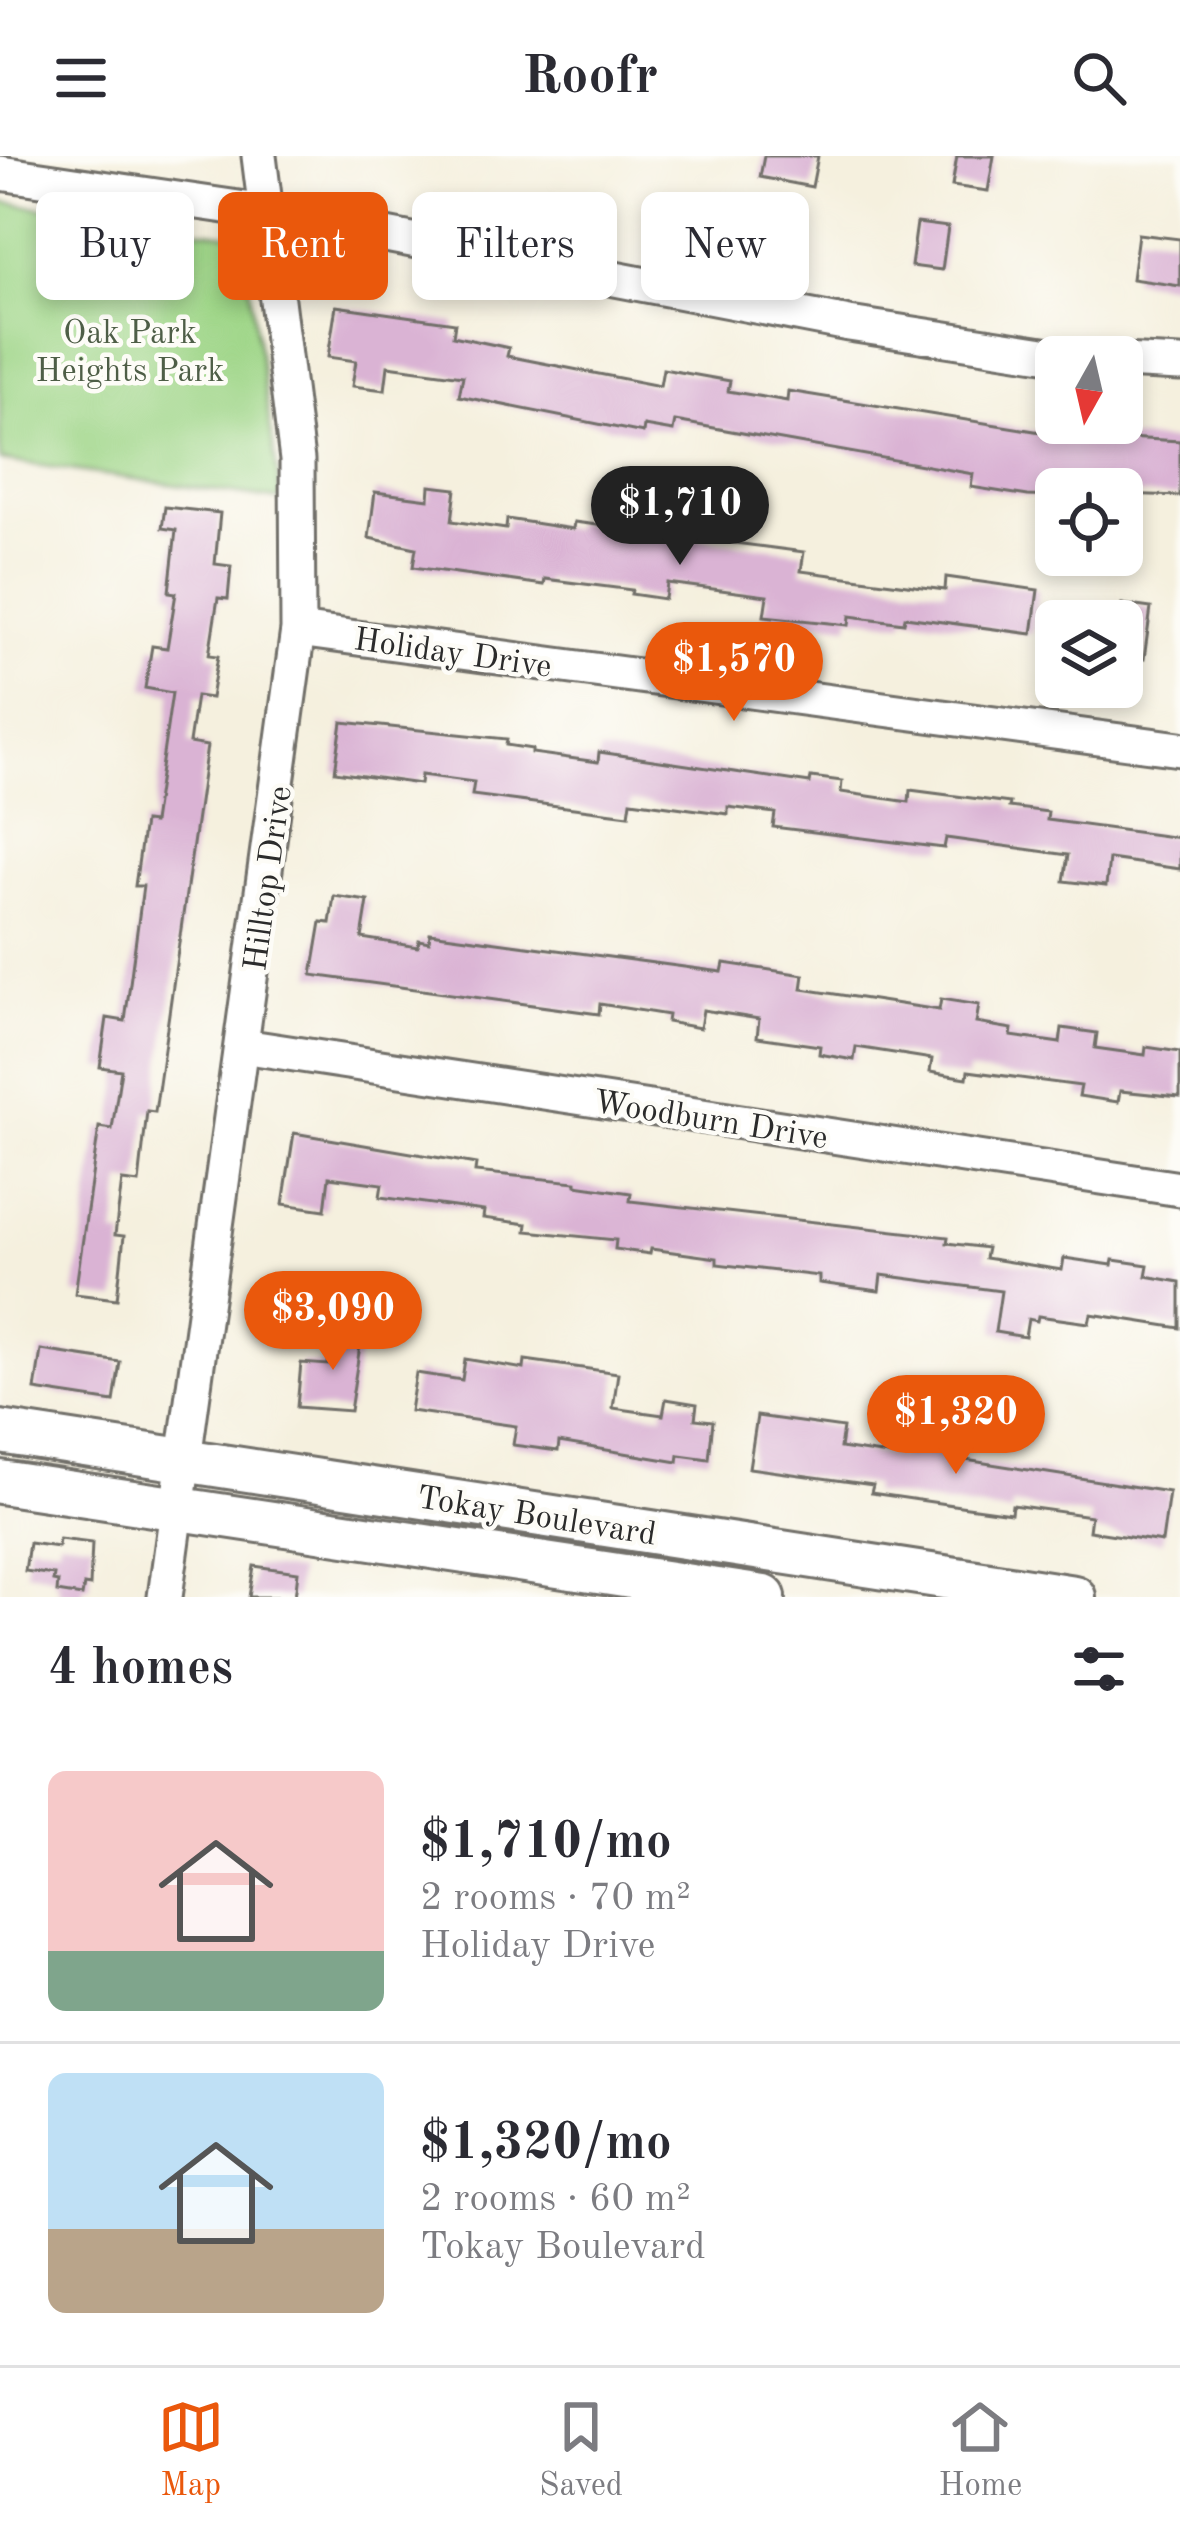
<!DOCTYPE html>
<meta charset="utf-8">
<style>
:root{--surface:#fff;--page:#f7f7f7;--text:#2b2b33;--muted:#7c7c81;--line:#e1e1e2;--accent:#ea580c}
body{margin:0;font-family:"Old Standard TT",serif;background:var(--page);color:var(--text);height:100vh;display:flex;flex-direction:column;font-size:45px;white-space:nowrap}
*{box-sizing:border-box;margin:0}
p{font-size:39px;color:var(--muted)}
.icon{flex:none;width:66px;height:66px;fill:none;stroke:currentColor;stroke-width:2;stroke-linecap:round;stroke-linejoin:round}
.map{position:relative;height:1441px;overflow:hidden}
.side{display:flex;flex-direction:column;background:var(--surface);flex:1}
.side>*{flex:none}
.top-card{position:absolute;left:36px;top:36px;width:1110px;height:108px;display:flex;gap:24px}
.needle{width:78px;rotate:188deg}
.buttons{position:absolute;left:1035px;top:180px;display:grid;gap:24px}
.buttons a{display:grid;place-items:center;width:108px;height:108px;border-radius:18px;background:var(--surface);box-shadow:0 6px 18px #0003;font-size:60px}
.price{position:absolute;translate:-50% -102px;padding:0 27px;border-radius:42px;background:var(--accent);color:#fff;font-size:39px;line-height:78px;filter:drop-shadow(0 3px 6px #0008)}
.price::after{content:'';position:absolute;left:50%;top:72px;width:36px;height:27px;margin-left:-18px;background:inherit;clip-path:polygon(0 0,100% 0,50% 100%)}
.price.selected{background:#222;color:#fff}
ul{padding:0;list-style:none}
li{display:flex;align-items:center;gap:36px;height:300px;padding:0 48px}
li+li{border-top:3px solid var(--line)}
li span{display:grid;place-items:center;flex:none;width:336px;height:240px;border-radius:18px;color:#555}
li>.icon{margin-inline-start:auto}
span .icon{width:144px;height:144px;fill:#fffc;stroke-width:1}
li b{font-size:51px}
h2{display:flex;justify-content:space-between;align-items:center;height:144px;padding:0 48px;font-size:51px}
.pill{padding:0 42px;border-radius:18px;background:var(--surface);box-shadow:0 6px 18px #0003;font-size:42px;line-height:108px}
.pill.selected{background:var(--accent);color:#fff}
header{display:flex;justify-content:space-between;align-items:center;height:156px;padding:0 48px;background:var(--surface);font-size:54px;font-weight:600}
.dock{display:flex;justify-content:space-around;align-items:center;height:168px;border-top:3px solid var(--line);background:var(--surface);font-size:33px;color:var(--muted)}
.dock a{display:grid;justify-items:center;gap:6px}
.dock .selected{color:var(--accent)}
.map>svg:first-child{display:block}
.green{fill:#9ed587;stroke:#648059;stroke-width:3}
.building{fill:#dab3d4}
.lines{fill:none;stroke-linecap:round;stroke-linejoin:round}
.minor-casing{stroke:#72706a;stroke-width:39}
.tertiary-casing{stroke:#72706a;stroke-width:48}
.minor{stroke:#fff;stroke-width:33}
.tertiary{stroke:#fff;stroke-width:42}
.labels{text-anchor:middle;stroke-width:9;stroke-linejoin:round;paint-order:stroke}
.park-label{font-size:33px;fill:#4e5e47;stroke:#fdfcf7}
.street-label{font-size:33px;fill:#2b2b2b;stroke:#fdfcf7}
</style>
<header><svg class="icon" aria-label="menu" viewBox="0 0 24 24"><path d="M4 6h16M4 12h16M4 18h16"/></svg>Roofr<svg class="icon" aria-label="search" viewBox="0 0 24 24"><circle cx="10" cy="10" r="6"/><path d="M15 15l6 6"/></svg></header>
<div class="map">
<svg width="1180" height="1441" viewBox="0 0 1180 1441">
<rect width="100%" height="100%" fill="#fdfcf7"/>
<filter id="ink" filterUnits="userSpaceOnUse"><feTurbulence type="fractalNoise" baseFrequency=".00833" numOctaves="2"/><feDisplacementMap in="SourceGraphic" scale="24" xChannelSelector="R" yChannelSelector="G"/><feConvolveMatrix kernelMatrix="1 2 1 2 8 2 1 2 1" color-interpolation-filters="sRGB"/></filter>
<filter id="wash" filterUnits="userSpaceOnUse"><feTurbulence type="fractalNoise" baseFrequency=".004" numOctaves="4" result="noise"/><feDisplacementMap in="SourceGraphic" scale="48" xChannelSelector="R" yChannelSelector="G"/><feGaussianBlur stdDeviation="2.7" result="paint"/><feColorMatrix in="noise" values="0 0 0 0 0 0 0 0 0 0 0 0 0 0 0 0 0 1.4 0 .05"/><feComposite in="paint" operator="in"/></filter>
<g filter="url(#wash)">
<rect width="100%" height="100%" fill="#f5f0de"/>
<path class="green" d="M0,46L242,80L281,344L0,304Z"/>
<g id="blocks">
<path class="building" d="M764,0H818L812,31L760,21Z
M957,0H994L988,35L952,30Z
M917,67L948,71L942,114L911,110Z
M1138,78L1180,83V130L1132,123Z
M336,150L455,167L453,180L509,192L507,200L660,230L663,213L730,225L728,235L787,245L788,235L1053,278L1180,285V340L1122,338V333H1056V341L1028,340L971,331L973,318L675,265L673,275L644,270L643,277L459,240L463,220L388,210L385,234L352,230L356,205L328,201Z
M430,330L456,333L452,365L506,373L507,363L573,373L574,366L804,396L801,415L945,434L946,421L1038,434L1032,478L905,461L904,467L850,460L849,469L764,460L767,440L667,427L665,443L631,438L632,434L545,423L544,429L413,411L416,392L369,382L375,336L429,343Z
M165,351L220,357L215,408L231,410L228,443L218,442L209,499L218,500L211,542L196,540L189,587L207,590L155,956L147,955L139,1027L122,1025L115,1079L124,1080L117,1143L75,1138L99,971L112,973L121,914L100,911L107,862L125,865L143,730H135L144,666L153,667L172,537L145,532L152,490L167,492L176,437L169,436L176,374L162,372Z
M1122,448L1151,452L1144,503L1122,500Z
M342,566L507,583L506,589L532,593V597L598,606L599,596L810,627L811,621L842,625L841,636L909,646L910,634L1010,647L1009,651L1048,656L1047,664L1180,682V713L1109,703L1106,730L1064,725L1068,699L946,682L944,692L773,671L775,657L728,651V658L631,645L629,659L472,639L474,626L421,619L420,628L335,616Z
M334,740L368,745L362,782L418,791L419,784L429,786L430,777L722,816L724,807L804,819L802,833L939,854L941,843L979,849L976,867L1012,873L1011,880L1060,887L1062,872L1097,877L1095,892L1145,899L1146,891L1180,896V941L1120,935L1118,946L1079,940L1081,930L968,915L967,922L930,916L932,903L856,891L854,904L819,898L820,890L757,881L759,863L703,854L700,872L667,866L668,859L600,848L599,858L312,819L321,766L330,767Z
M294,977L476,1008L475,1016L576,1026V1029L631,1037L630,1045L948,1081L947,1087L987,1092L985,1102L1062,1114L1064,1102L1112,1109L1113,1104L1148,1109L1146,1120L1180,1126V1172L1091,1158L1089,1167L1038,1160L1037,1165L1028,1163L1025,1181L995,1176L1001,1135L881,1119L879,1135L819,1127V1120L717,1108V1102L651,1093L650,1098L615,1093L616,1084L526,1075L527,1068L483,1062L484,1055L380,1041L382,1028L329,1021L325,1054L283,1048Z
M332,1167L363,1170L350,1255L297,1251L301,1207L328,1209Z
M41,1194L120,1206L114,1246L35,1234Z
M465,1203L524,1213L525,1204L618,1217L613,1252L663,1259L666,1243L697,1248L695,1263L713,1265L709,1303L679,1299L678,1306L559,1286L558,1295L513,1289L516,1270L410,1255L416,1217L462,1224Z
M757,1260L843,1272L840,1292L902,1301L903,1296L920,1298L925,1261L957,1265L955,1280L962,1281L959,1303L1169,1336L1162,1386L1089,1375L1091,1360L1012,1349L1011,1357L953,1349L871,1337L873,1329L749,1312Z
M59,1383L92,1387L90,1430L84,1429L82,1440L57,1436L58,1426L53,1425L54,1419L25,1415L29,1387L58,1391Z
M254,1410L298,1416L295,1441H249Z"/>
</g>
</g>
<g filter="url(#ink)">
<use href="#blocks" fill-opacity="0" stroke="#72706a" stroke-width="3"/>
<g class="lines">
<g class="minor-casing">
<path id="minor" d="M0,17L266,56L849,168L1063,201
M1122,205L1180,208
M298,474L1180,593
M243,890L1180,1033
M165,1441L298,474L297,304L259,0"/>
</g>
<g class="tertiary-casing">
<path id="tertiary" d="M0,1276L1074,1441
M0,1326L764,1441"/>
</g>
<use href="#minor" class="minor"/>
<use href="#tertiary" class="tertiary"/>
</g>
</g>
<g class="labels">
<g class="park-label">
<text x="130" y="187">Oak Park<tspan x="130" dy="38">Heights Park</tspan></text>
</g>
<g class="street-label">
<text transform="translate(453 495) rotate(8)" y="12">Holiday Drive</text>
<text transform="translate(266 722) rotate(-82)" y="12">Hilltop Drive</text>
<text transform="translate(711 962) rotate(9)" y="12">Woodburn Drive</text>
<text transform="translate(537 1358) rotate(9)" y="12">Tokay Boulevard</text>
</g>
</g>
</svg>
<div class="buttons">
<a><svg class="needle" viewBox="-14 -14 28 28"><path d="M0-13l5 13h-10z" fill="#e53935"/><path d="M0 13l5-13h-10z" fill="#7c7c81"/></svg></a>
<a><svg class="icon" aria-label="locate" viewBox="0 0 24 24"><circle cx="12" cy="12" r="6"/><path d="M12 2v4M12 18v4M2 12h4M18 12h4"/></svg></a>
<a><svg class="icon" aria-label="layers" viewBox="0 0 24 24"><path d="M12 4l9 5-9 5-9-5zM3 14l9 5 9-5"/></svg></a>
</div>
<b class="price selected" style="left:680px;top:412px">$1,710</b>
<b class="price" style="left:734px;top:568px">$1,570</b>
<b class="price" style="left:333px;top:1217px">$3,090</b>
<b class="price" style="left:956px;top:1321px">$1,320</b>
<div class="top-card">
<a class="pill">Buy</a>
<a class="pill selected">Rent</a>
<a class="pill">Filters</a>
<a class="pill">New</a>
</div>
</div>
<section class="side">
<h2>4 homes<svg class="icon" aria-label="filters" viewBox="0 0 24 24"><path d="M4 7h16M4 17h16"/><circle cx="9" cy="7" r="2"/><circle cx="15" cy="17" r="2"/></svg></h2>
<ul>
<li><span style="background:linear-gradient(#f6c9c9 75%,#7fa58c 0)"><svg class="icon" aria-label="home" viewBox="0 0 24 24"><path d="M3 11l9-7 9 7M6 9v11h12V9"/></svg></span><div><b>$1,710/mo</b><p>2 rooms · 70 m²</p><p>Holiday Drive</p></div></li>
<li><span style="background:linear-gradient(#bfe0f5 65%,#b9a48a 0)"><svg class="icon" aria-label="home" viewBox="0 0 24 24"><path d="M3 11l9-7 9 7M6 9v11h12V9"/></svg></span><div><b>$1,320/mo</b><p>2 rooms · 60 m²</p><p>Tokay Boulevard</p></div></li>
</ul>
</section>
<nav class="dock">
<a class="selected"><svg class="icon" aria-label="map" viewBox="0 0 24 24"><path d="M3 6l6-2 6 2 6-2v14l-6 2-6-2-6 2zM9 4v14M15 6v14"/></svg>Map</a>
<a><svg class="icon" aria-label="saved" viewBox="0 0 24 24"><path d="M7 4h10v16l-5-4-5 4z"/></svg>Saved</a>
<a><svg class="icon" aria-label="home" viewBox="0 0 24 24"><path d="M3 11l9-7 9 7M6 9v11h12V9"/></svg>Home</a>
</nav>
